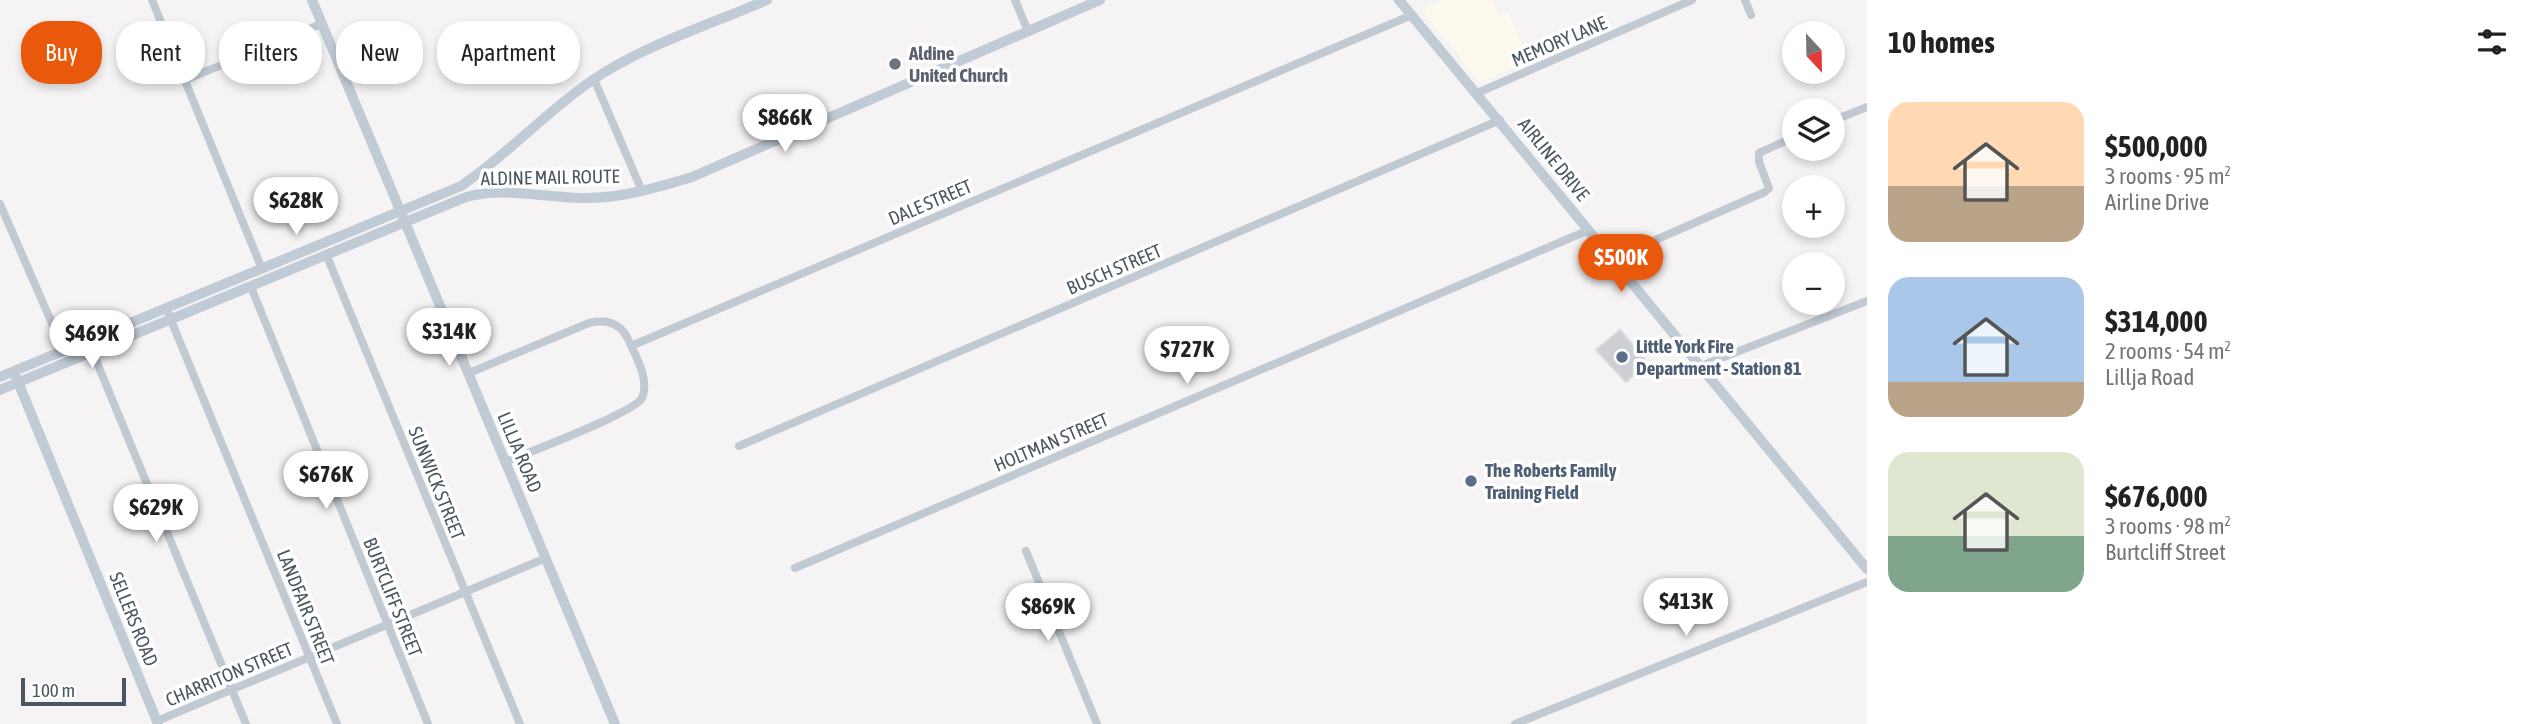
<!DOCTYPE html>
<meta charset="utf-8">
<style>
:root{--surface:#fff;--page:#f2f2f2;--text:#222;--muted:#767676;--accent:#ea580c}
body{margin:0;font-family:"Asap Condensed",sans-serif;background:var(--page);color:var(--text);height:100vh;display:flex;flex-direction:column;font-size:26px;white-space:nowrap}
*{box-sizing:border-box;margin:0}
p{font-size:23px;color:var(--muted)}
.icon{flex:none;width:38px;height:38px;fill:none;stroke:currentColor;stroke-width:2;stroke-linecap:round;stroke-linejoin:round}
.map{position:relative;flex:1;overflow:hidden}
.side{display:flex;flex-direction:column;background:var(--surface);width:665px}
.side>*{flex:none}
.top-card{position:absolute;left:21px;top:21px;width:665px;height:63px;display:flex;gap:14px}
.needle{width:46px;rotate:158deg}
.tools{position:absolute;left:1782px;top:21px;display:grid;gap:14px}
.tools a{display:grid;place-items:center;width:63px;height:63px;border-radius:50%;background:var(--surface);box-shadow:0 4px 10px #0003;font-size:35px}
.scale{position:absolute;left:21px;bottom:18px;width:105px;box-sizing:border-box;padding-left:7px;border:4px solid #4a5661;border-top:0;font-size:19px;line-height:24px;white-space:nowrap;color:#4a5661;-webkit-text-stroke:5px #fff;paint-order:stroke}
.price{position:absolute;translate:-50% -60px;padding:0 16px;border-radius:24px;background:#fff;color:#222;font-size:23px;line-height:46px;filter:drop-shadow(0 2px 4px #0008)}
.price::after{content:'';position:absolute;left:50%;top:42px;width:21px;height:16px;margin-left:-10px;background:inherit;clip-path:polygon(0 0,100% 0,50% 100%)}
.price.active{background:var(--accent);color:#fff}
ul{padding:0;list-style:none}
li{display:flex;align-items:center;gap:21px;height:175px;padding:0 21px}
li span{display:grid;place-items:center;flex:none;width:196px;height:140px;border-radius:21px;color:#555}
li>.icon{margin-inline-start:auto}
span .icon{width:84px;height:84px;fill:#fffc;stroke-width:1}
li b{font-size:30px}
h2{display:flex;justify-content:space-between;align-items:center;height:84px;padding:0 21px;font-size:30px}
.pill{padding:0 24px;border-radius:28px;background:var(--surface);box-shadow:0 4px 10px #0003;font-size:24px;line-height:63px}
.pill.active{background:var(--accent);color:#fff}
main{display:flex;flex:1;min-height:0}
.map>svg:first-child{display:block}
.commercial{fill:#fdf9ef}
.building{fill:#cdcfd5;stroke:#d7d9de;stroke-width:2}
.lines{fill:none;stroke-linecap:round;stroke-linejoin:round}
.street{stroke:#c1cad2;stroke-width:8}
.secondary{stroke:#c1cbd6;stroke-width:10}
.worship-dot{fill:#6b7280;stroke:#fff;stroke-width:2.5}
.service-dot{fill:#5c6f8a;stroke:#fff;stroke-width:2.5}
.labels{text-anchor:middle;stroke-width:7;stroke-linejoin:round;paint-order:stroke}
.street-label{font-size:19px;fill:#4a5661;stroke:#fff}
.worship-label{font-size:19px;font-weight:bold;fill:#5b616d;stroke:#fff;text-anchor:start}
.service-label{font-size:19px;font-weight:bold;fill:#4e5e75;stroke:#fff;text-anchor:start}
</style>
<main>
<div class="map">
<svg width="1867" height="724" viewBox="0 0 1867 724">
<rect width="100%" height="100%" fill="#f5f3f3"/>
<path class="commercial" d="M1443,0H1493L1499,16L1509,13L1529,61L1480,82L1422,10Z"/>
<path class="building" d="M1620,330L1648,363L1626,382L1596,350Z"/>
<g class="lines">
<path class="street" d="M152,0L262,269
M1015,0L1028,31
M1745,0L1751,15
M594,79L642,191
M185,80L321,24
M1477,93L1692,0
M1832,121L1867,107
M0,204L64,351
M326,254L520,724
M1612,259L1765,192L1769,188L1759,162V153L1794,137
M251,287L428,724
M166,308L337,724
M631,346L1412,15
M93,353L246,724
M1701,366L1867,301
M469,373L589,323C607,319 621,323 629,341C636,356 650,381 642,398C634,413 527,453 505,462
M739,446L1500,120
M1026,551L1097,724
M795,568L1589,230
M157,721L546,558
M1515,724L1867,582"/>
<path class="secondary" d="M312,0L615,724
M1399,0L1867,569
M0,377L461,186C507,155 545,113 591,81C644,45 709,25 767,0
M16,377L158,724
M0,390L466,197C504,187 541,197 580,198C619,199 656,188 692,177L1100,0"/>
</g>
<circle class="worship-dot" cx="895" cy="64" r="7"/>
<g class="service-dot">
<circle cx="1622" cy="357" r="7"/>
<circle cx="1471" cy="481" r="7"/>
</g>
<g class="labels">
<g class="street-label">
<text transform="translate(1559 41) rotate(-23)" y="7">MEMORY LANE</text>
<text transform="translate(1554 159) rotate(51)" y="7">AIRLINE DRIVE</text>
<text transform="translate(550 177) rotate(-1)" y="7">ALDINE MAIL ROUTE</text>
<text transform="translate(930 202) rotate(-23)" y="7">DALE STREET</text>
<text transform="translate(1114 269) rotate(-23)" y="7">BUSCH STREET</text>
<text transform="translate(1051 442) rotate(-23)" y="7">HOLTMAN STREET</text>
<text transform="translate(520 452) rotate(67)" y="7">LILLJA ROAD</text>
<text transform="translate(437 483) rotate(68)" y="7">SUNWICK STREET</text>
<text transform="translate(393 597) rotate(68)" y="7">BURTCLIFF STREET</text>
<text transform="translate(306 607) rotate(68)" y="7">LANDFAIR STREET</text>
<text transform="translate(134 619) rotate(68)" y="7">SELLERS ROAD</text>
<text transform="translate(229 674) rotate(-23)" y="7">CHARRITON STREET</text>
</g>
<g class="worship-label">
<text x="909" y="60">Aldine<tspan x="909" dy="22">United Church</tspan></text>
</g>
<g class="service-label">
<text x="1636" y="353">Little York Fire<tspan x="1636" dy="22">Department - Station 81</tspan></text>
<text x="1485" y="477">The Roberts Family<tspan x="1485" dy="22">Training Field</tspan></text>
</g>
</g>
</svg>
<div class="tools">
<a><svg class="needle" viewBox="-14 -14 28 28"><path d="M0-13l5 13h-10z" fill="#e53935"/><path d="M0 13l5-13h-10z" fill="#767676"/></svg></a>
<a><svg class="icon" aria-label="layers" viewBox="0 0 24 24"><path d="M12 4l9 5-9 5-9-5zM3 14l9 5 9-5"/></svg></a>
<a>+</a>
<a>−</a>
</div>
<div class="scale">100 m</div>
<b class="price" style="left:785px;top:154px">$866K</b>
<b class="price" style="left:296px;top:237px">$628K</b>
<b class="price active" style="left:1621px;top:294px">$500K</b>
<b class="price" style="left:449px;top:368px">$314K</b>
<b class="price" style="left:92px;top:370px">$469K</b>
<b class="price" style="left:1187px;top:386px">$727K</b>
<b class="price" style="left:326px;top:511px">$676K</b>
<b class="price" style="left:156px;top:544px">$629K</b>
<b class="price" style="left:1686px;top:638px">$413K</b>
<b class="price" style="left:1048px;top:643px">$869K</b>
<div class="top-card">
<a class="pill active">Buy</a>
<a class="pill">Rent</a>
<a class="pill">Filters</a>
<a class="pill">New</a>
<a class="pill">Apartment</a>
</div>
</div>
<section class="side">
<h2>10 homes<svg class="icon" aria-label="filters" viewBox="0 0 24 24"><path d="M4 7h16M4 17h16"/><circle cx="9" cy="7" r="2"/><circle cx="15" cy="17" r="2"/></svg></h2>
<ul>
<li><span style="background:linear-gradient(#ffd9b3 60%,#b9a48a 0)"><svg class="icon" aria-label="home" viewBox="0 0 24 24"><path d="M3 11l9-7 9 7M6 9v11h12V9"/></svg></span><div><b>$500,000</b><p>3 rooms · 95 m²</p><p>Airline Drive</p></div></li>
<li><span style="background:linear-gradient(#a9c7e8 75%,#b9a48a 0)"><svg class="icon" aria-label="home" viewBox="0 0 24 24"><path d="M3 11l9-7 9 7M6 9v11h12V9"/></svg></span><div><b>$314,000</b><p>2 rooms · 54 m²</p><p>Lillja Road</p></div></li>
<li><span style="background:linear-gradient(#dfe7d0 60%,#7fa58c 0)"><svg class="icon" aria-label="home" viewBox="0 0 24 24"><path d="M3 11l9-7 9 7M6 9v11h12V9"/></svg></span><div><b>$676,000</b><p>3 rooms · 98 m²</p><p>Burtcliff Street</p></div></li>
</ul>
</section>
</main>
